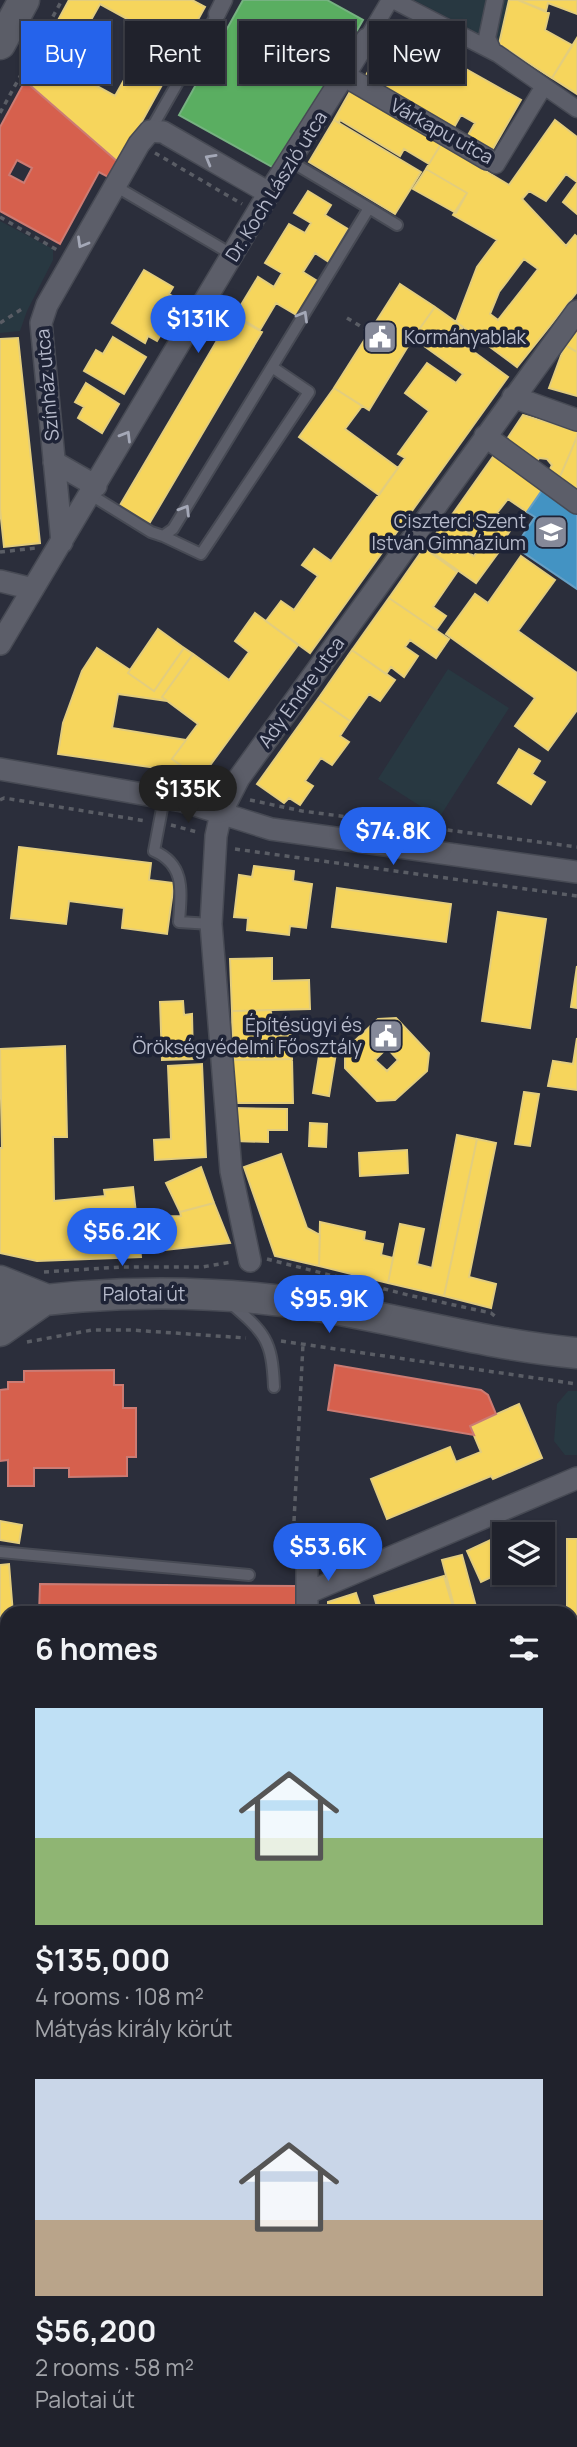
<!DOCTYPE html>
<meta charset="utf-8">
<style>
:root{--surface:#20222c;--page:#2d2f38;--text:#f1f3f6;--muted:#a2a4a9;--line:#3d3f48;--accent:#2563eb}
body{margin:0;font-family:Manrope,sans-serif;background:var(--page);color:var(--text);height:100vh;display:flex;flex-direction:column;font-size:26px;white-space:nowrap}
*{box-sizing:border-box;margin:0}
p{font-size:23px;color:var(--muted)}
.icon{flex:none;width:38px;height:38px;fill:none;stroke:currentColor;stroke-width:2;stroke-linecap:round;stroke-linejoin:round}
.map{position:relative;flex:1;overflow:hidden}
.sheet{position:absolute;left:0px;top:1606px;width:578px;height:842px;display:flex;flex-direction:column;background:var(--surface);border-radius:21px 21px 0 0;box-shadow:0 2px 5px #0004,0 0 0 2px var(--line)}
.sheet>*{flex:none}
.hud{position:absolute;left:21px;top:21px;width:536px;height:63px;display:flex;gap:14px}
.controls{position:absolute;left:492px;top:1522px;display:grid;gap:14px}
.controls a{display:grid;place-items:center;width:63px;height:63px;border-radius:0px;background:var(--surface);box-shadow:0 2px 5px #0004,0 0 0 2px var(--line);font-size:35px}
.price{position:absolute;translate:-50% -60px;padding:0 16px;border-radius:24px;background:var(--accent);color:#fff;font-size:23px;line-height:46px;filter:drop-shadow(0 2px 4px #0008)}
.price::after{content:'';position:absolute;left:50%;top:42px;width:21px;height:16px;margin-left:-10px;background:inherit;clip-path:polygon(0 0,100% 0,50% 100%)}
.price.current{background:#222;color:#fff}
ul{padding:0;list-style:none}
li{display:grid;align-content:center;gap:14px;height:371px;padding:0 35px}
li span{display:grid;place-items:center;height:217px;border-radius:0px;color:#555}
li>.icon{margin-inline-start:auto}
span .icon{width:126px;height:126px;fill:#fffc;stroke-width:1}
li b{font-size:30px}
h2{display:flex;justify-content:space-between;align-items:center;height:84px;padding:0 35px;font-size:30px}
.pill{padding:0 24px;border-radius:0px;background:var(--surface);box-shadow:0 2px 5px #0004,0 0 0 2px var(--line);font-size:24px;line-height:63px}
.pill.current{background:var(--accent);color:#fff}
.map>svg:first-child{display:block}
.green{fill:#283841}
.homes{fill:#f6d55c;stroke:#e3cd7d;stroke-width:2;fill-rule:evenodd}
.shops{fill:#d6604d;stroke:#cc7b73;stroke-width:2;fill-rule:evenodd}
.schools{fill:#4393c3;stroke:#669fc5;stroke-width:2}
.public{fill:#5aae61;stroke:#76b281;stroke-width:2}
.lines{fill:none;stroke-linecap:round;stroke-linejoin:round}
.stream{stroke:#363e63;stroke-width:5}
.service-casing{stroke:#474a54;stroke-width:14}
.pedestrian-casing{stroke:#474a54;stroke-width:19}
.minor-casing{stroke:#474a54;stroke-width:24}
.secondary-casing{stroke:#474a54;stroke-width:33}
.path{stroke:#5a5d65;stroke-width:3.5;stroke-dasharray:5 5;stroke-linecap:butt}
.service{stroke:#5c5e69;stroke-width:10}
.pedestrian{stroke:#5c5e69;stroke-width:16}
.minor{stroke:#5c5e69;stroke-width:21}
.secondary{stroke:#5b5d67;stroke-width:30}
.oneway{stroke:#a4a8b7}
.labels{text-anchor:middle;stroke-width:7;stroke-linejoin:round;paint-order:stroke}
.street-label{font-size:19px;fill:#b6bacb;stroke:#1e2336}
.poi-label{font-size:19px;fill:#b6bacb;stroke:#1e2336;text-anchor:end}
</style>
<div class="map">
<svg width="577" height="2447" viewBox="0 0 577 2447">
<rect width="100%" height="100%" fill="#2b2e3b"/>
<path class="green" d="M414,0H509L499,44L487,38Z
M0,221L53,249V260L27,311L20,331L0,333Z
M448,669L509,708L439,818L378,779Z
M568,1391H577V1455H565L554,1441L557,1404Z
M571,1734L577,1735V1804H571Z
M570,2143L577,2144V2418L571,2419Z"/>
<path class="homes" d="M69,0H192L205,7L119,163L25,81ZM100,4L151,32L115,96L64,68Z
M509,0H518L549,13L545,30L572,45L552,78L499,44Z
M518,0H577V14L548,3L546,11Z
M393,28L521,100L491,152L467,137L475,123L461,115L453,129L365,77Z
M577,38V94L552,78Z
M351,90L441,144L429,164L404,149L400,156L340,120L339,123L334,120Z
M334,120L421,172L395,214L309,162Z
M555,120L577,137V182L566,174L546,201L529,191L522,199L566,246L575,235L577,237V292L517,367L456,322L477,267L497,240L453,215L467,193L426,169L441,144L509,185ZM524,259L538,269L498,320L490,314L499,292Z
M426,169L467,193L456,213L413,189Z
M577,183V214L563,202Z
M308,191L331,205L325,215L348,229L329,262L315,253L303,272L319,282L298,316L276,303L260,330L235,315L258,277L274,287L282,273L265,263L289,224L305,233L311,223L294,213Z
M144,270L173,287L169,294L181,301L157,341L148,336L145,343L112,323Z
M400,284L435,307L413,338L369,410L334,388Z
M435,307L463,327L455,338L508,377L310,653L266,621L281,601L294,610L318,576L302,565L314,549L331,561L405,458L398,454L429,411L405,393L427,363L456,383L463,374L413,338Z
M232,315L262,332L149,524L119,507Z
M577,330V352L565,345Z
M113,337L146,357L124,394L84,371L96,350L103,354Z
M18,338L40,543L4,547L0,509V339Z
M565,345L577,352V396L549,388Z
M86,383L119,404L102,433L78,418L84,407L75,402Z
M334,388L362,406L345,429L398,468L379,495L299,437Z
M523,415L577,431V437L559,479L548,473L552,465L547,459L539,458L535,465L507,439Z
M577,437V490L559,479Z
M495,454L543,489L527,512L508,499L497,513L514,525L496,552L449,519Z
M447,518L472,535L462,548L474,556L483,543L498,553L476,583L426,548Z
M424,548L457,572L433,607L446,616L436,630L389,598Z
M521,556L555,580L518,631L577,673V710L548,750L515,726L535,698L446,634L475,594L488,603Z
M389,598L449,639L436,658L410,640L405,647L418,656L404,677L391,667L386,674L352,650Z
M255,613L298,645L200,779L172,759L198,724L162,697L193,654L229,680L249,652L235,641Z
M158,629L184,648L154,691L128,673Z
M97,648L130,670L128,673L154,691L184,648L193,654L162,697L167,701L118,694L112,728L186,740L172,759L200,779L170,774L171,770L58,754L63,723L82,671Z
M352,650L395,680L380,701L369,694L350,721L318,699Z
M318,699L350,721L340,736L349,742L332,765L321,758L305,781L313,786L300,805L289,798L284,803L257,784Z
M519,749L540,761L532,774L545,782L531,804L498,783Z
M19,847L151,863L149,880L174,883L167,934L122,928L124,908L69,901L66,924L11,918Z
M254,866L294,871L293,881L312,884L306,928L290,926L289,935L247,930L248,918L234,917L239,875L252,877Z
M337,888L451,904L446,942L332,927Z
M498,912L546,919L530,1028L482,1021Z
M272,958V981L309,980L310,1009L232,1011L230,959Z
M577,966V1008L571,1007Z
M183,1001L184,1015L192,1014L193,1059L162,1060L160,1002Z
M271,1010L272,1035H291L292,1059L233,1060L232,1011Z
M396,1018L429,1053L427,1071L395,1100L377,1101L345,1068V1050L378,1019ZM387,1048L398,1060L387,1071L375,1060Z
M577,1038V1090L548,1086L553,1061L573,1064Z
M65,1046L67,1137H53L54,1201L105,1196L104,1190L133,1187L141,1257L37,1261L0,1253V1148H2L0,1049Z
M320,1050L336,1053L329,1096L313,1093Z
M292,1059L293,1103H234L233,1060Z
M202,1064L206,1157L155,1160L154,1140L171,1139L168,1066Z
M524,1092L539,1094L530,1146L515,1144Z
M234,1108L287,1109V1130H268V1142L235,1141Z
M310,1123L327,1124L326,1147L309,1146Z
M457,1135L477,1139L444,1296L388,1283L400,1224L424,1229L417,1264L432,1268Z
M477,1139L496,1143L469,1277L496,1284L491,1308L444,1296Z
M407,1150L408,1173L360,1176L359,1153Z
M281,1154L307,1228L320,1235L319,1266L275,1256L244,1167Z
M201,1167L214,1203L180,1212L166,1183Z
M214,1203L230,1243L156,1251L150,1217L181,1216L180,1212Z
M320,1222L365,1232L364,1240L383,1244L381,1255L393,1258L388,1283L319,1266Z
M519,1404L542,1458L493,1479L491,1476L387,1519L371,1479L450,1447L456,1462L481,1452L470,1426Z
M0,1521L22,1525L19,1543L0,1540Z
M499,1536L504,1547V1571L481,1582L467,1551Z
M567,1539H577V1703H570V1614H567Z
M462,1555L478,1614H456L442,1560Z
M9,1564L13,1614H7V1645L0,1646V1565Z
M444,1576L455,1614H379L374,1596Z
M356,1593L363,1614H328V1602Z
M3,1900L7,1902V1935L0,1946V1905Z
M7,1968V2001L0,2013V1979Z
M570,2020L577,2021V2105H570Z
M7,2040V2055L0,2051Z
M0,2146L7,2150L6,2188L0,2184Z"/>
<path class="shops" d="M25,81L119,163L110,178L99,172L60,244L0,211V127ZM17,160L32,168L24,183L9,175Z
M335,1365L481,1390L488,1395L496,1414L470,1426L474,1435L328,1410Z
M114,1370V1385H123V1408H136V1457H127V1476L69,1477V1468H34V1486H8V1460L0,1461V1390L8,1389V1382H24V1371Z
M40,1584L296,1586V1614H39Z
M38,2441H137L127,2447H48Z"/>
<path class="schools" d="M543,489L577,512V589L515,547L535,517L527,512Z"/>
<path class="public" d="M243,0H327L363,20L300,131L274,168L179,115Z"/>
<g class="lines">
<path class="stream" d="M0,1799L7,1813
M273,2447L274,2441
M292,2447L293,2441"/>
<g class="service-casing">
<path id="service" d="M150,131L217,14
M115,186L233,255
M369,208L397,225
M91,495L151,532L163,536L173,529L369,208L290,161
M163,536L201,554L309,392L272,367
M164,798L154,851C186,865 181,892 179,922L211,924
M229,1302C265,1333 272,1339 274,1387
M0,1552L249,1575"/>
</g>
<g class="pedestrian-casing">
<path id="pedestrian" d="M393,0L498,54L577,109
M217,14L224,0
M367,39L390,0
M493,51L487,38L495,0
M487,159L496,165L544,86"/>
</g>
<g class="minor-casing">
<path id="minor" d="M345,76L487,159
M513,397L577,420
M485,436L577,503
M54,462L96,486
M62,542L41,323L47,305L139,144L150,131L163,132L269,193
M0,581L33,589
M0,644L269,193L367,39
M0,769L182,801L271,829L577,872
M250,1261L231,1171L211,924L216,836L221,813L239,778L577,311
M307,1593L577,1478
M307,1614V1553
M0,1696L7,1699
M0,1837L7,1851
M570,2007L577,2008
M0,2215L7,2217
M342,2447V2441"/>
</g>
<g class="secondary-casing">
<path id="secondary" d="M0,44L24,0
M0,1281L45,1299
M0,1306C104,1290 207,1289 311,1305C400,1319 487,1345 577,1353
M0,1331L40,1303"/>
</g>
<path class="path" d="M0,113L62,0
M155,153L242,204
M0,217L57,250
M347,318L370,332
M0,323L25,307
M0,552L36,548
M0,800L4,798L146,821
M250,800L302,811L577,847
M171,825L197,832
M235,849L577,896
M267,1259L408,1295L491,1313L496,1317
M44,1272L121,1267H202L232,1262
M281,1341L577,1384
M27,1342L92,1330H131L246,1338
M293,1541L303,1344
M570,2160H577
M0,2254L7,2258
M570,2322L577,2335
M232,2441L237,2447
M258,2447L259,2441"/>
<use href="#service" class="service"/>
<use href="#pedestrian" class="pedestrian"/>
<use href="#minor" class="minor"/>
<use href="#secondary" class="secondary"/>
</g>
<defs><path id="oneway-chevron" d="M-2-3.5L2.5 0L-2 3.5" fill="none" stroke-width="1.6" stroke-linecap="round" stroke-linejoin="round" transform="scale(1.75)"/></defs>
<g class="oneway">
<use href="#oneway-chevron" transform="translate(210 159) rotate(-150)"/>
<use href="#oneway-chevron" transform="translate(82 243) rotate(120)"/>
<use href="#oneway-chevron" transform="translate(303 316) rotate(-60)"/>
<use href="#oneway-chevron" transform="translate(126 436) rotate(-59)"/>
<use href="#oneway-chevron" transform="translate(185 510) rotate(-59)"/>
</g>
<defs>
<g id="civic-square" transform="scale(1.75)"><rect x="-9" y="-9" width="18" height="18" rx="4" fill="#858999" stroke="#1e2336"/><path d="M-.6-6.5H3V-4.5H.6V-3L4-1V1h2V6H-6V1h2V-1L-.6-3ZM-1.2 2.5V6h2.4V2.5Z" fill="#fff"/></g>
<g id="school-square" transform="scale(1.75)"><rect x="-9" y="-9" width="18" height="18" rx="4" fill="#858999" stroke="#1e2336"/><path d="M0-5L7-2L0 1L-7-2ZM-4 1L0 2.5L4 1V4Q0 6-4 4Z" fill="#fff"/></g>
</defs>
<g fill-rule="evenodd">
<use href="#civic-square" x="380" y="337"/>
<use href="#school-square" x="551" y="532"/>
<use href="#civic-square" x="386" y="1036"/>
</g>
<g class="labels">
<g class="street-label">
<text transform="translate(442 131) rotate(29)" y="7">Várkapu utca</text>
<text transform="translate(276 186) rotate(-58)" y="7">Dr. Koch László utca</text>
<text transform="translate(47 385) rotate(-95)" y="7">Színház utca</text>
<text transform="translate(301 692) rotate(-54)" y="7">Ady Endre utca</text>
<text x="144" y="1301">Palotai út</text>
</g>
<g class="poi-label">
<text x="404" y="344" text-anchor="start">Kormányablak</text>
<text x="526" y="528">Ciszterci Szent<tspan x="526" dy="22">István Gimnázium</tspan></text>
<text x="362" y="1032">Építésügyi és<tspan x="362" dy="22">Örökségvédelmi Főosztály</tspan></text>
</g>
</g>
</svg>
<div class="controls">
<a><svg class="icon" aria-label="layers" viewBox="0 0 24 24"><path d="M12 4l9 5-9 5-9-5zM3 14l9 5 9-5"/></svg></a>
</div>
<b class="price" style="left:198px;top:355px">$131K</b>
<b class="price current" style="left:188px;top:825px">$135K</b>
<b class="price" style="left:393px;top:867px">$74.8K</b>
<b class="price" style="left:122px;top:1268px">$56.2K</b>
<b class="price" style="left:329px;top:1335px">$95.9K</b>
<b class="price" style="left:328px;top:1583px">$53.6K</b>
<div class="hud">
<a class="pill current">Buy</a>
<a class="pill">Rent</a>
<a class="pill">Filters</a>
<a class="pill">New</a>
</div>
<section class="sheet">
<h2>6 homes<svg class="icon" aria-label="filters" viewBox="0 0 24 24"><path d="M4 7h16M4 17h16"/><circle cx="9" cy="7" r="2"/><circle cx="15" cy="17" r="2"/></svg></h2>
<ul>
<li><span style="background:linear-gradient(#bfe0f5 60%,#8fb573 0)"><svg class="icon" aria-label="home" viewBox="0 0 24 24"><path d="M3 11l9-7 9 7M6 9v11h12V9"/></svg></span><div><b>$135,000</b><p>4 rooms · 108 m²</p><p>Mátyás király körút</p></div></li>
<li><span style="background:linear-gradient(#c9d6e8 65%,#b9a48a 0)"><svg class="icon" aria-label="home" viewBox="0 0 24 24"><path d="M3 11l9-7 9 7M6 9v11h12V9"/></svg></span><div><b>$56,200</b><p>2 rooms · 58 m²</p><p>Palotai út</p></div></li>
</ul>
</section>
</div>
